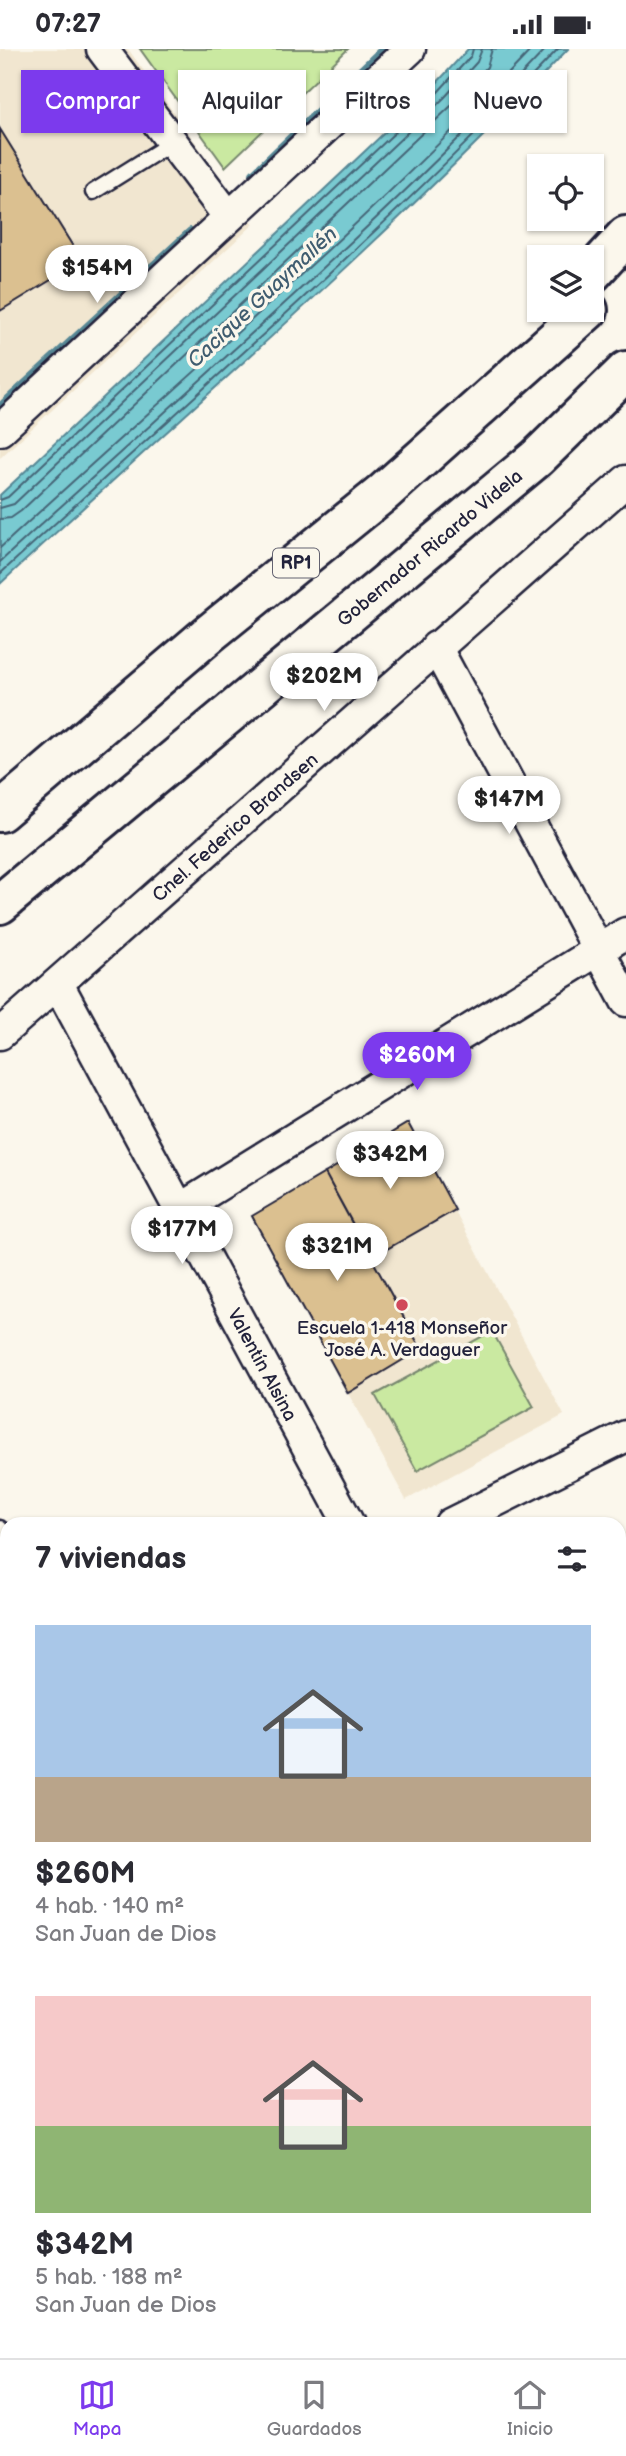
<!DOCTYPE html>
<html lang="es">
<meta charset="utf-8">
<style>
:root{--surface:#fff;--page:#f2f2f3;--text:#2b2b33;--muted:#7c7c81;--line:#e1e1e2;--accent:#7c3aed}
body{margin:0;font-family:"Balsamiq Sans",sans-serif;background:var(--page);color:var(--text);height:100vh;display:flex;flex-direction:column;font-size:26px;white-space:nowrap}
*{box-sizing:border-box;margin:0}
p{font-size:23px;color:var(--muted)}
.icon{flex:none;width:38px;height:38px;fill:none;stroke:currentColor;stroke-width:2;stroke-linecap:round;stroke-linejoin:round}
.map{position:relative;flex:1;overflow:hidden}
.panel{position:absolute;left:0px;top:1468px;width:626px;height:842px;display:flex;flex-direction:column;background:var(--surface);border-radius:21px 21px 0 0;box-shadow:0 2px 5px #0004}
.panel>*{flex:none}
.banner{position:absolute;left:21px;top:21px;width:584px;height:63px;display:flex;gap:14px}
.fabs{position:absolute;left:527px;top:105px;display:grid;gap:14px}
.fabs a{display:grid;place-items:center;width:77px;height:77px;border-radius:0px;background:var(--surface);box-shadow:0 2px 5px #0004;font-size:35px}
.price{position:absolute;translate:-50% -60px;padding:0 16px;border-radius:24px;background:#fff;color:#222;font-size:23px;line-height:46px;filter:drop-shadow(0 2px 4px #0008)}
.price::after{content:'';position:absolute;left:50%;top:42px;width:21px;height:16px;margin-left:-10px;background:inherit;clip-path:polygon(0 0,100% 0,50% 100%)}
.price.current{background:var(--accent);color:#fff}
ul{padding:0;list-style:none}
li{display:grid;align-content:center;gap:14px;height:371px;padding:0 35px}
li span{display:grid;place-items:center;height:217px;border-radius:0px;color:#555}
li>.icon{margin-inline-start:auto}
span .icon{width:126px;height:126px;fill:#fffc;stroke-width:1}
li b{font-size:30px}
h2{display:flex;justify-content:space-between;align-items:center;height:84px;padding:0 35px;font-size:30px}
.pill{padding:0 24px;border-radius:0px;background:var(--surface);box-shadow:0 2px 5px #0004;font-size:24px;line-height:63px}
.pill.current{background:var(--accent);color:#fff}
.status{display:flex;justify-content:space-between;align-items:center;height:49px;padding:0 35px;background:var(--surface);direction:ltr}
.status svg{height:19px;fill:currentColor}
.dock{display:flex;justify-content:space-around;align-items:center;height:98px;border-top:2px solid var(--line);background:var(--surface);font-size:19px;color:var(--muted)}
.dock a{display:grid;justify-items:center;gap:4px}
.dock .current{color:var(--accent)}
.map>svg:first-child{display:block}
.built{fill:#f1e6d0}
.green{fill:#cae9a1;stroke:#76866e;stroke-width:2}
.water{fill:#79cad1;stroke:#568795;stroke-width:2}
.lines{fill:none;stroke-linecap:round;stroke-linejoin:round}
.shore{stroke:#456577;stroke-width:2}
.stream{stroke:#568795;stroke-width:10}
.building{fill:#dbc090;stroke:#22223b;stroke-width:2}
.lane-casing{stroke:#22223b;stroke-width:19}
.street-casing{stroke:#22223b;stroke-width:35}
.secondary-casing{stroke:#22223b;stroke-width:44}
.highway-casing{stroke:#22223b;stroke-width:44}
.lane{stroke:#fbf7ec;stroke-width:14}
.street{stroke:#fbf7ec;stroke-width:30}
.secondary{stroke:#fbf7ec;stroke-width:38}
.highway{stroke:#fbf7ec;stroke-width:38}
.poi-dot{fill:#d1495b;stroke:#fbf7ec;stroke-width:2.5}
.labels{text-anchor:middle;stroke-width:7;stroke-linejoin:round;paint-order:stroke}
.shield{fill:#fbf7ec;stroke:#636270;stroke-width:2}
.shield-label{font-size:18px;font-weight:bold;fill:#22223b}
.street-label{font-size:19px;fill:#22223b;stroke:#fbf7ec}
.poi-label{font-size:19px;fill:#22223b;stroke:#fbf7ec}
.water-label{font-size:21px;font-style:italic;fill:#405d70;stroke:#fbf7ec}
</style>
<div class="status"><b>07:27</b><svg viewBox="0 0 49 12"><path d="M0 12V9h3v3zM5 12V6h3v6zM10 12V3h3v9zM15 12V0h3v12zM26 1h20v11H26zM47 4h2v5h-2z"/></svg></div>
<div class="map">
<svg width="626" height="2309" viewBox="0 0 626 2309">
<rect width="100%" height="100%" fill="#fbf7ec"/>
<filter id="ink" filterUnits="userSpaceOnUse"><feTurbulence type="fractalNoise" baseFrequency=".0143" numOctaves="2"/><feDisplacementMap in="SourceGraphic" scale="14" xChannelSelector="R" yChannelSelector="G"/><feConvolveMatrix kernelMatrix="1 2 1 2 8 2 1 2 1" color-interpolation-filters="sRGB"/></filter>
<g filter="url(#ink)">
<path class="built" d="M0,0H128L254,175L0,409Z
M408,1074L564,1366L406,1451L252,1167Z"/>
<path class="green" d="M140,0H348L225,118Z
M492,1282L534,1358L417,1422L375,1346Z"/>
<path class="water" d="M468,0H568C389,189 191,358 0,535V446L433,38Z"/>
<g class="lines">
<path class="shore" d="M0,451L8,448L438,43L471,7L473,0
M0,459L14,455L444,49L477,13L482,0
M0,470L11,469L21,462L451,57L487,18L492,0
M0,499C179,334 364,177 532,0
M0,513C184,343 374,182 546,0
M0,525C188,351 382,186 558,0"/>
<path class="stream" d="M254,125L384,0
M0,359L191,183"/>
</g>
<path class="building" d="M0,80L82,212L0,262Z
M408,1074L455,1161L371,1209L325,1124Z
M325,1124L421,1300L348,1344L252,1167Z"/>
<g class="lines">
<g class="lane-casing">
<path id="lane" d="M93,143L173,93
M0,1479L7,1487"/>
</g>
<g class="street-casing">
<g id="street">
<path d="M102,0L228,167"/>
<path d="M0,381L410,0"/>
<path d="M436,598L626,952"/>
<path id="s1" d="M58,935L349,1475"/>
<path id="s2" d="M0,985L626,432"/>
<path d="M180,1160L626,884"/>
<path d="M450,1475L626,1387"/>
<path d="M0,1704L7,1700"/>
<path d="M620,1984L626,1993"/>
<path d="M0,2075L7,2088"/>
</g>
</g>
<g class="secondary-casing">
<path id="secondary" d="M620,1959L626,1955
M0,2300L7,2296"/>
</g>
<g class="highway-casing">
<g id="highway">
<path d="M592,224L626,187"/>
<path d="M0,763L209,585L383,444L588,261"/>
<path id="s3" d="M0,855L537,409L626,322"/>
</g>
</g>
<use href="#lane" class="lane"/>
<use href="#street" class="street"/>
<use href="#secondary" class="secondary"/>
<use href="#highway" class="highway"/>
</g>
</g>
<circle class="poi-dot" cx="402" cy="1256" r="7"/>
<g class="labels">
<rect class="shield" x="273" y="499.5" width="46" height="29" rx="5"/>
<g class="shield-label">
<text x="296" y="520">RP1</text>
</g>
<g class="street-label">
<text dy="7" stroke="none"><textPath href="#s3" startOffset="558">Gobernador Ricardo Videla</textPath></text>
<text dy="7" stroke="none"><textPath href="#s2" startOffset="313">Cnel. Federico Brandsen</textPath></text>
<text dy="7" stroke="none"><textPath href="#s1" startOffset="432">Valentín Alsina</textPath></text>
</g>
<g class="poi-label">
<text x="402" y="1285">Escuela 1-418 Monseñor<tspan x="402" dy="22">José A. Verdaguer</tspan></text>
</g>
<g class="water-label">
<text transform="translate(262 248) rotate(-43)" y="7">Cacique Guaymallén</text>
</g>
</g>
</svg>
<div class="fabs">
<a><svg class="icon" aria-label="locate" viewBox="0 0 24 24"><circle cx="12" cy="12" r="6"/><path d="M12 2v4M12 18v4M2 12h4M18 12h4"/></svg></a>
<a><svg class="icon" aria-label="layers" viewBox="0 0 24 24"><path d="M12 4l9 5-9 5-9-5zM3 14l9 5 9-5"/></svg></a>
</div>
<b class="price" style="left:97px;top:256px">$154M</b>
<b class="price" style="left:324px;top:664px">$202M</b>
<b class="price" style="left:509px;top:787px">$147M</b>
<b class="price current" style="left:417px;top:1043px">$260M</b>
<b class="price" style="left:390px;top:1142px">$342M</b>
<b class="price" style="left:182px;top:1217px">$177M</b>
<b class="price" style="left:337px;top:1234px">$321M</b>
<div class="banner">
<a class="pill current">Comprar</a>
<a class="pill">Alquilar</a>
<a class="pill">Filtros</a>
<a class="pill">Nuevo</a>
</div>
<section class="panel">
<h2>7 viviendas<svg class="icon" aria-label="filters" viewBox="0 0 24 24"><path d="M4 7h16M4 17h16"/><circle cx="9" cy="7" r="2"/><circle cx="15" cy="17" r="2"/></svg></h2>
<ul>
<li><span style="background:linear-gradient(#a9c7e8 70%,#b9a48a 0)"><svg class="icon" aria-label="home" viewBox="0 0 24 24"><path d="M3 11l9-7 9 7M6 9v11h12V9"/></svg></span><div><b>$260M</b><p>4 hab. · 140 m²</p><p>San Juan de Dios</p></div></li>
<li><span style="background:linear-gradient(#f6c9c9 60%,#8fb573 0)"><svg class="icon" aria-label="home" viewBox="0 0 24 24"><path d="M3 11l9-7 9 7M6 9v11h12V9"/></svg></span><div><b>$342M</b><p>5 hab. · 188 m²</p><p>San Juan de Dios</p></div></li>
</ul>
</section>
</div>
<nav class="dock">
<a class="current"><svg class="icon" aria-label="map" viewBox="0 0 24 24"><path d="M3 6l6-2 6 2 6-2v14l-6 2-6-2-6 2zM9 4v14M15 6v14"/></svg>Mapa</a>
<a><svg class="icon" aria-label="saved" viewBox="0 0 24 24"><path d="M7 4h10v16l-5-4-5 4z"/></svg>Guardados</a>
<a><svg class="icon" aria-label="home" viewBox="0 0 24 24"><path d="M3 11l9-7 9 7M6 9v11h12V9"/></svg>Inicio</a>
</nav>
